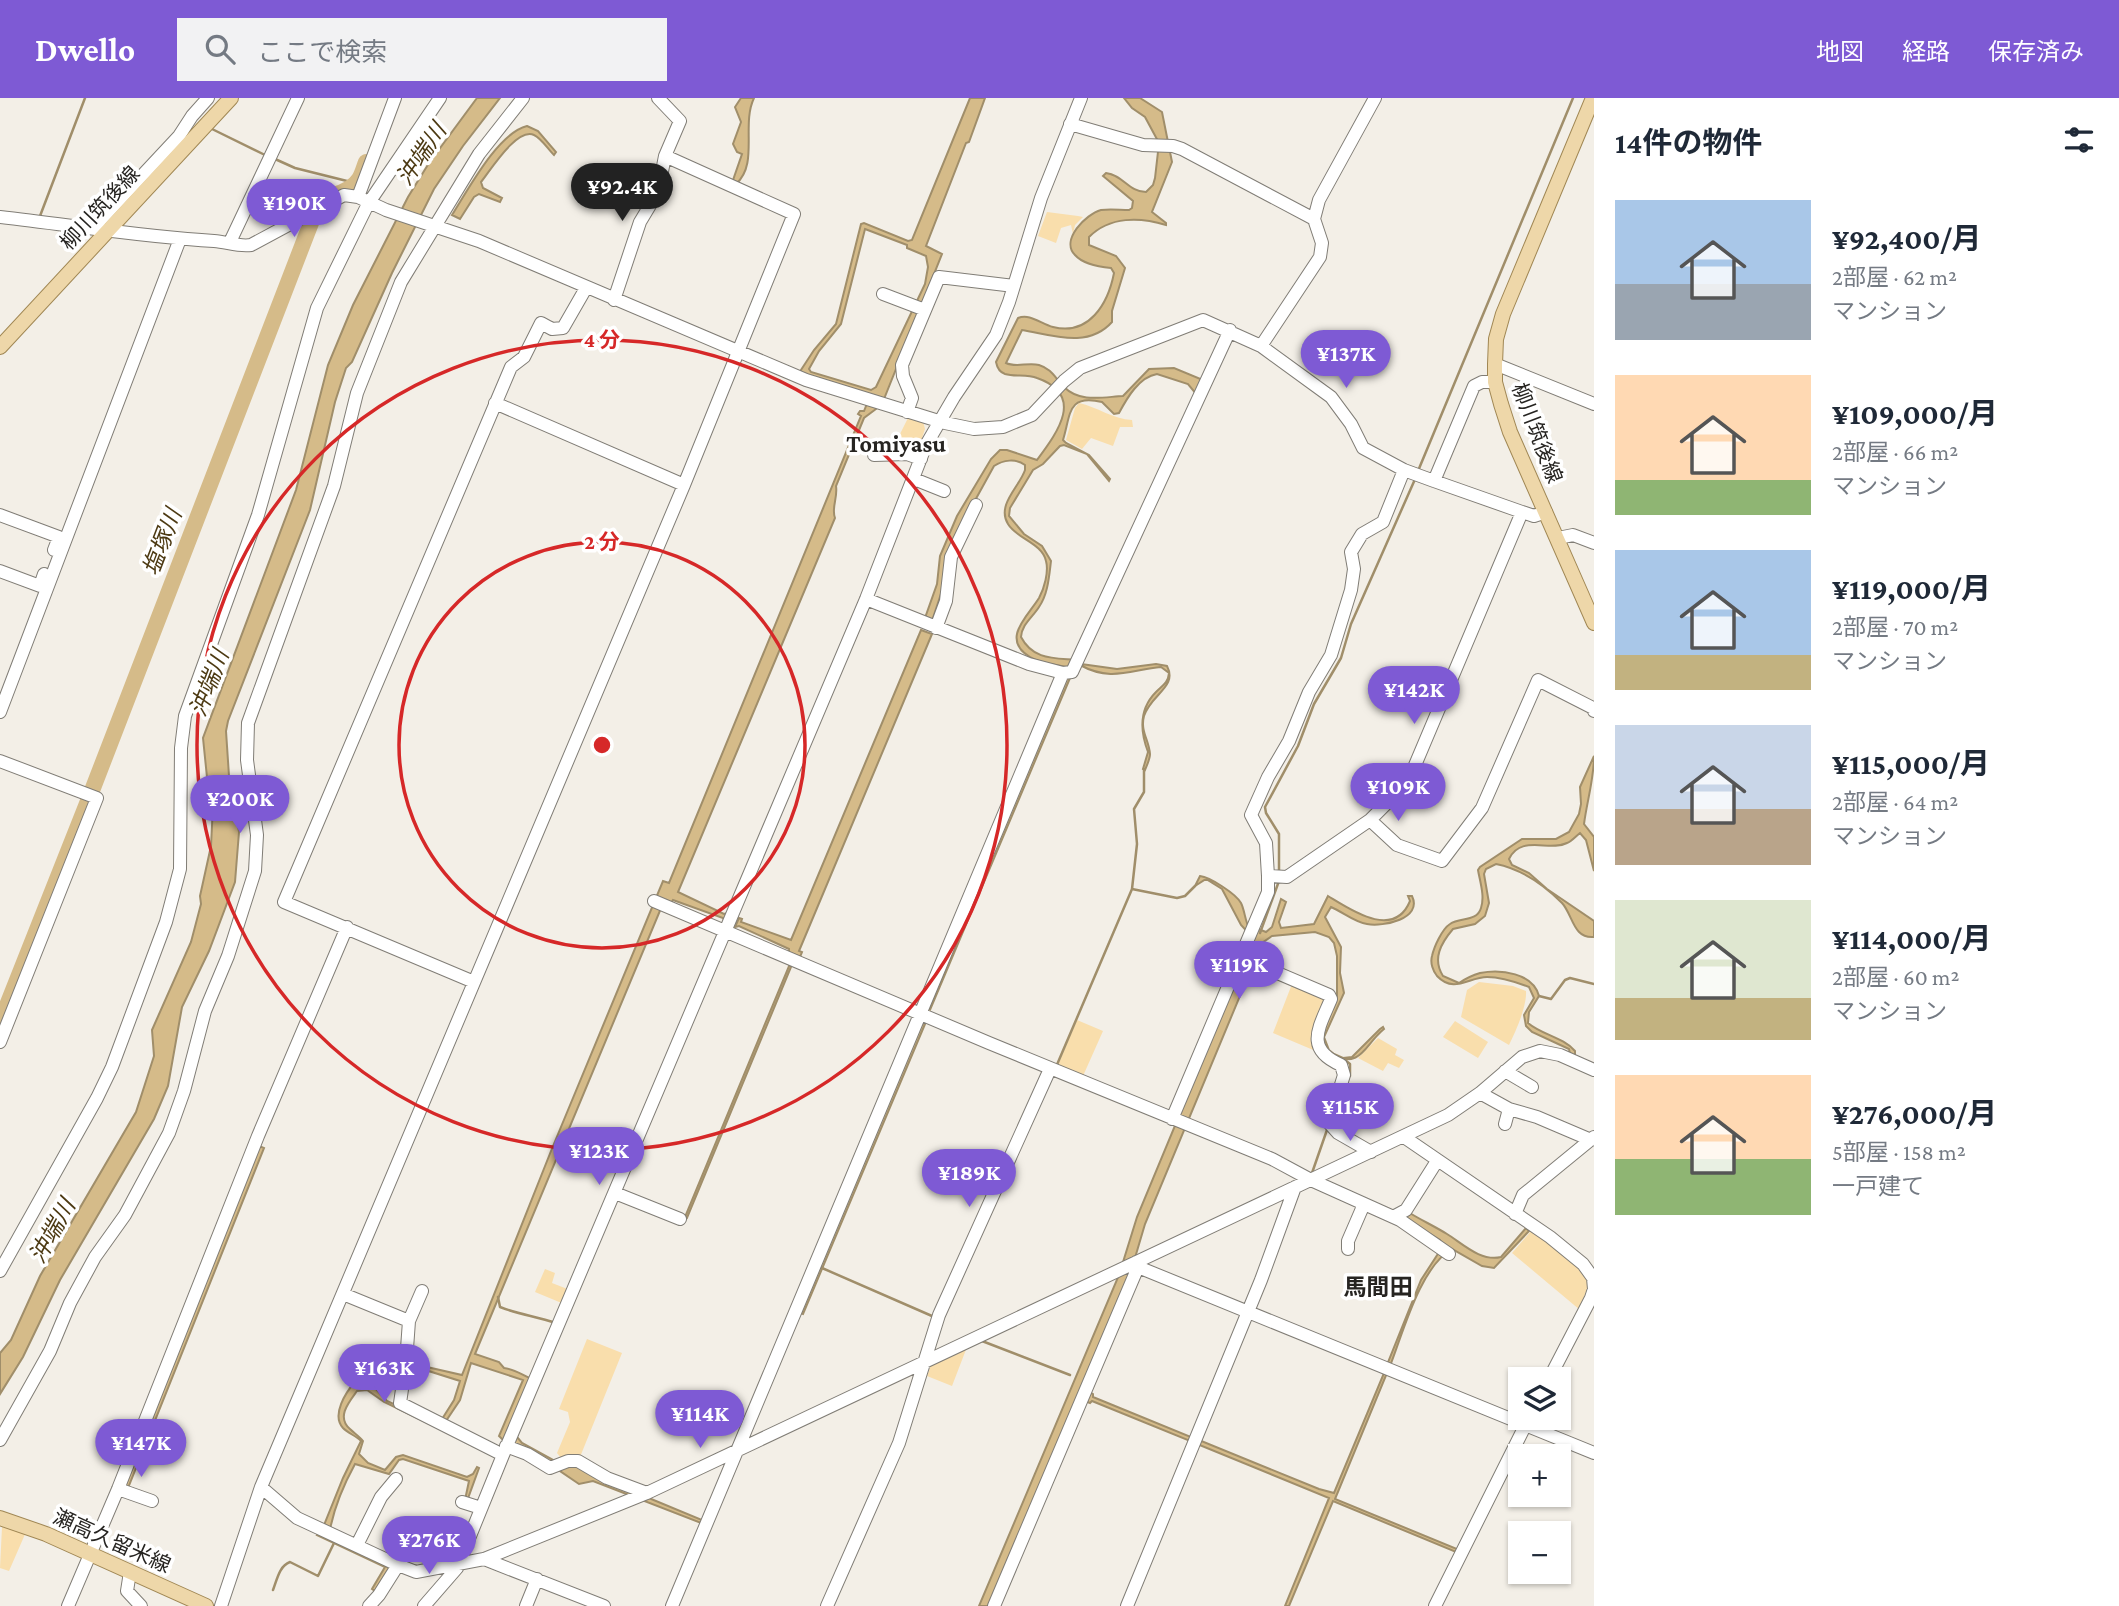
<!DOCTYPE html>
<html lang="ja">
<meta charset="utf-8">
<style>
:root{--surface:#fff;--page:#f2f2f3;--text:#1f2937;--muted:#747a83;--accent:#7e5ad4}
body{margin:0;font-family:"Crimson Pro","Noto Sans JP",serif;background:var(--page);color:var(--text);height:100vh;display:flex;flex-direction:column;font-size:26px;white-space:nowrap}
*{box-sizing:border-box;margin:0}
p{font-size:23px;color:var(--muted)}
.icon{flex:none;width:38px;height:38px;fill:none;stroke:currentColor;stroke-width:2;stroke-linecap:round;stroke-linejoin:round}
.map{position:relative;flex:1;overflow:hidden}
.sheet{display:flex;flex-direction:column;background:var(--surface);width:525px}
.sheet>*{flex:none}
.controls{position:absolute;left:1508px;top:1269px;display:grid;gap:14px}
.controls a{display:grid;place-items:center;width:63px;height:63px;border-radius:0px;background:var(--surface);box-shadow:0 2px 5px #0004;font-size:35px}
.price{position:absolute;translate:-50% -60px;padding:0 16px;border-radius:24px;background:var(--accent);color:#fff;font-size:23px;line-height:46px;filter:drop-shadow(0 2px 4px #0008)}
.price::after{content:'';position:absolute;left:50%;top:42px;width:21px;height:16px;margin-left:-10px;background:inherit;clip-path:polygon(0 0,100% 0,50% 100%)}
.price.current{background:#222;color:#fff}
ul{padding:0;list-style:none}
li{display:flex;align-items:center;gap:21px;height:175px;padding:0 21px}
li span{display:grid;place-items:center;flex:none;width:196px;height:140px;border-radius:0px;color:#555}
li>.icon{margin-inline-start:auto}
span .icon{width:84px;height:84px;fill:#fffc;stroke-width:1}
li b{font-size:30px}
h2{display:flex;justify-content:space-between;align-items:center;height:84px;padding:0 21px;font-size:30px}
header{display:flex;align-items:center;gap:42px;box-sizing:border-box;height:98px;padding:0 35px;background:var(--accent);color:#fff}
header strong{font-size:33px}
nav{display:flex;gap:38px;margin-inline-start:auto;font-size:24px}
.search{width:490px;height:63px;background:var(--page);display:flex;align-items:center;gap:18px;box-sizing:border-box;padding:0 24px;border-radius:0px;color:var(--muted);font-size:26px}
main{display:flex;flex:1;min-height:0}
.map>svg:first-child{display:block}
.green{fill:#f9deac}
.water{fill:#d5bb89;stroke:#a08e6a;stroke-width:2;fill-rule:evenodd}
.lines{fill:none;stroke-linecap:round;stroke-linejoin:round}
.stream{stroke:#a08e6a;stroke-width:2.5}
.river{stroke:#d5bb89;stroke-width:16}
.minor-casing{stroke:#807d76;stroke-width:14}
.major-casing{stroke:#a08754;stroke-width:16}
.minor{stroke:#fff;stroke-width:12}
.major{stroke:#eed7a9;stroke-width:14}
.ring{fill:none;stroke:#d62828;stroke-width:3.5}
.labels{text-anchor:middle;stroke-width:7;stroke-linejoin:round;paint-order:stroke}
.street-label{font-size:21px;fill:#262421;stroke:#fff}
.water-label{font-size:23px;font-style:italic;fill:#4d3a13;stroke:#fff}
.neighbourhood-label{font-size:23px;font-weight:bold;fill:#262421;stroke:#fff}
.quarter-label{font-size:24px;font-weight:bold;fill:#262421;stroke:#fff}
.centre{fill:#d62828;stroke:#fff;stroke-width:3.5}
.ring-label{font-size:21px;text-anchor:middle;font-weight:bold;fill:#d62828;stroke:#fff;stroke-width:7;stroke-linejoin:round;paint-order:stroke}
</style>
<header>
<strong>Dwello</strong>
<div class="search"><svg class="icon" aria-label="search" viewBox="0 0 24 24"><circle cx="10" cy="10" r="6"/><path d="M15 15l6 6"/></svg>ここで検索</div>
<nav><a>地図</a><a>経路</a><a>保存済み</a></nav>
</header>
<main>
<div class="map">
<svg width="1594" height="1508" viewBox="0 0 1594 1508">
<rect width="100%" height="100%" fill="#f3efe7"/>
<path class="green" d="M1047,114L1078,118L1083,119L1075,127L1073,136L1071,127L1061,130L1056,145L1038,138Z
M1079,305C1097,309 1113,321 1132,322L1133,329H1120L1113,348L1091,340L1082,351L1066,342L1075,310Z
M909,318L923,323L925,331L916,358L892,352Z
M1479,884L1513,888L1526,893C1527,908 1516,933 1509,947L1461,919L1467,892Z
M1292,886L1328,899L1318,954L1273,935Z
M1077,922L1103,933L1083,978L1058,967Z
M1455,923L1488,944L1478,960L1443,939Z
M1378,940L1397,951L1395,957L1404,962L1399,970L1388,965L1383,973L1358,960Z
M1532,1132L1586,1175L1589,1184L1580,1212L1512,1155Z
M545,1171L555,1175L552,1185L570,1192L564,1206L535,1194Z
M587,1241L622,1255L580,1359L561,1360L557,1355L570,1324L568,1314L559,1311Z
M967,1249L952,1288L927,1278L932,1264Z
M2,1429L26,1434L9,1473L0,1470Z"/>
<path class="water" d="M477,0H500L463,48L434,91L392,175L352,264L346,270L335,304L310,412L228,623L226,633L229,678L239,734L235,784L209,853L182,909L168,988L154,1021L60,1182L23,1259L0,1296V1255L11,1242L40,1178L136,1014L154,958L152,932L191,844L201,806L200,798L211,748L213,707L208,689L203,640L296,392L328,267L353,207L408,99L429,65Z
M741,0H754C741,27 759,66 736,86L732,85L742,56L737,54L733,46L741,24L735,9Z
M970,0H985L969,44L966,45L926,148L942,156L884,301L878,303L876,311L864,320L836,388C838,400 831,410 835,420L678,794L724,816L728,815L725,824L723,820L673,802L671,805L664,803L475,1256L499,1264L504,1270C515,1271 522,1277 532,1281L517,1339L522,1345L555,1363L553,1365L504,1343L499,1338L523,1282L471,1265L460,1302L446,1323L442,1321L454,1302L460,1283L416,1269L411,1265L412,1262L427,1269L462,1277L551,1053L663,783L669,785L861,318L858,316L860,313H864L868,303L799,275L814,252L836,226L861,126L864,125L908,143L912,142ZM865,131L907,147V150L926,158L928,169L925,186L876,289L871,292L811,274L809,271L819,253L841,226Z
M1124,0H1140L1162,14L1172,64L1152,114L1166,125V127C1140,119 1110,118 1089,139V147L1116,158L1125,170L1112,213V224C1088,251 1052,237 1022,232L1006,265C1016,270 1028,264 1039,267C1052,271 1055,280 1064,289C1080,305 1103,299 1123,298L1149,271L1174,270L1203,282L1197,297L1188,286L1157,276C1139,279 1127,300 1119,315L1114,316L1102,304C1067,296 1071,316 1063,342L1066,345L1089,357L1110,381L1109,383L1087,356L1064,347L1060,348L1043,366L1033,372L1010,410L1009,418L1024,436L1042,448L1051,463C1049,479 1048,496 1039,509C1032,520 1022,526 1021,539C1033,562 1054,560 1076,562L1072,570C1059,567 1041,566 1030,559C1000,541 1028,518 1039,500C1044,491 1049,474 1046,463C1042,445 1017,441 1008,426C996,407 1020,388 1025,372V367C1016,360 1003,362 994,368L967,417L932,523L925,520L937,486L940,458L957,418L991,361L1000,352H1007L1037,362C1057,335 1086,297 1037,280C1027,276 1015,279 1005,276C999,274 997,269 996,264L1018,220C1030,215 1041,226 1053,229C1089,238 1108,206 1114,175L1111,170C1100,169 1083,166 1075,157C1060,142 1086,116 1101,112C1110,111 1120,112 1129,112L1132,110L1133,103L1103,78L1106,75C1123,77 1129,94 1146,94L1153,87L1155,80L1159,45L1145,19L1132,10Z
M527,28L538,33L556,54L554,57C548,51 541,40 534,37C517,29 490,73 481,84L483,90L502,100L500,104L479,96L474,99L460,121L452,117C468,92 498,35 527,28Z
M921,532L932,536L799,853L802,854L800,859L789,854V851L739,828L735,829L739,820L742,821L741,824L791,842Z
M1081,566L1117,571L1156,566L1167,568C1178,589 1151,596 1144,618C1140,633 1149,642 1150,656C1150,661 1147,667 1145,672L1143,671L1148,654C1140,633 1139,611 1156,594C1163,587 1168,585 1169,575L1161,569C1130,572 1111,584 1080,567Z
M1067,578L1070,580L930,912L928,911Z
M1594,658C1594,681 1587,703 1584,726L1594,739V773L1586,742L1580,735C1576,738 1571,744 1567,745C1549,754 1521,736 1509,761L1512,767L1529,775L1547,791L1594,823V839C1573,841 1573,817 1562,805C1544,787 1521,771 1496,766L1486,771L1484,776L1489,805L1485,818L1475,826L1453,831C1441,845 1432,861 1443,878L1459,885C1465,881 1473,877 1480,875C1501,871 1533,875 1539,898L1529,914L1528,925C1542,937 1563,939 1575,953V958L1570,956L1569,951L1532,934L1526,928L1524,917L1534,900L1529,889C1516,884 1501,879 1487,879C1469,879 1454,896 1437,878C1433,873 1430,865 1432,858C1434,849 1442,831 1450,826C1460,819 1477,824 1481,810C1485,798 1480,784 1478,772L1480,769L1522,741H1556L1569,734L1579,716L1581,706L1580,689Z
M1200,778C1210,779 1236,796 1241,805C1245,813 1245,824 1250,832L1256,830L1266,834L1272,829L1281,801L1286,804L1279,824L1281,830L1314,826L1328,798C1351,812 1394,842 1410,803L1408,798H1412C1423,821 1383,829 1367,826C1354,824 1343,814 1331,809L1325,819L1341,849L1340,875L1344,895L1324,939L1329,952L1334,956L1343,960L1352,959L1380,931L1383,929L1384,931C1364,947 1363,970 1331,958L1321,940L1337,898V858L1334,845L1329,839L1315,834L1272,838L1262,845L1145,1126L1132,1170L1089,1294L1093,1296V1299L1191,1339L1190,1343L1092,1303L1090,1305L1085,1303L989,1508H979L1119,1177L1137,1119L1253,840L1241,827L1222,791L1206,781L1195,788Z
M789,868L791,869L687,1120L685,1119Z
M922,925L925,926L803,1216L800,1215Z
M259,1048L264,1050L128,1390L125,1389Z
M1408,1114C1421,1122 1434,1128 1447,1136C1463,1146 1481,1164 1501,1159L1526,1130L1529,1133L1494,1170L1482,1168L1452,1151C1420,1169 1403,1235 1390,1268L1387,1267L1421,1182L1443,1148L1440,1142L1407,1122L1406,1118Z
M1384,1275H1387L1335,1401L1457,1451L1456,1454L1333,1403L1289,1508H1285L1329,1400L1197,1346L1199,1342L1319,1391L1334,1395Z
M355,1284L375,1290L387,1303L435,1325L434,1328L384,1304L367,1292L357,1293C349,1304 336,1319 350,1331C354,1335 359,1338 363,1343L359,1356L368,1365L385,1372L396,1359L403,1357L467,1379L473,1376L477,1369L479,1370L467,1403L465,1402L469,1383L403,1361L399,1362L389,1376L355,1366C343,1388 333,1412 329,1437L389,1470L375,1493L372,1491L385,1469L317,1437L324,1427L343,1380L361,1343C356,1338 348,1335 343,1330C331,1317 346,1294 355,1284Z
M573,1365L603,1381L702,1422L701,1425L593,1383L579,1386L560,1373L561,1370Z"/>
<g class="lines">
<path class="stream" d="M212,31L265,57
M275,61L295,70L355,85
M40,118L85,0
M1418,373L1573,0
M1279,776V736L1266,715L1265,709L1298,648L1314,606L1341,560L1351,526L1416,379
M1132,791L1177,800L1185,798L1195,788
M1260,835L1279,783
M1539,898L1551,901L1565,882L1570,880L1594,886
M1345,962L1350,966V978
M1056,969L1132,791L1137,746L1134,711L1144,694V671
M1312,1075L1328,1029
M822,1170L932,1218
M498,1199L500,1209C520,1217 536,1218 556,1225
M982,1243L1070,1277
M273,1492C277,1482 279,1468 290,1464L318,1478L334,1445"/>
<path class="river" d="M0,925L88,703L316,112C324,95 349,97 359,81C362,77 364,69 366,64"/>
<g class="minor-casing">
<path id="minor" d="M1070,26L1143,47L1173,48L1182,51L1314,121
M358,99L395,0
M0,119C71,127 143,139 214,143C227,144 239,149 251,147L344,97L358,99L386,112L479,143L806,282L945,325L974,331L1003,329L1032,317L1064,283L1080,270L1203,222L1261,248L1331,299L1351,326L1363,350L1404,372L1434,383
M94,129L179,38L192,18L208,0
M230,144L298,0
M883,196L925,212
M614,202L640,124L658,94L665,58L680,23L658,0
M1261,248L1320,159L1322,145L1314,121L1319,102L1375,0
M1495,266L1594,306
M1495,284H1482L1474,288L1434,383L1522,414
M495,305L684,387
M907,314L912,300L903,278L902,267L939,179L1014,188
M874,357L907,356L921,361
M1404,372L1383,424L1362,436L1351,454L1354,471L1351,492L1331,557L1309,594L1289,643L1268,679L1251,717L1266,745L1268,778L1287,779L1370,722L1393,699L1413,672L1522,414L1534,418L1546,414
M914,381L944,393
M0,417L59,439L54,452
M1558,440L1573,437L1594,445
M0,473L40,488L44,476
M866,501L1029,566L1063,575L1072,574L1230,232
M936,530L946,503L951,459L976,407
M0,614L180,141
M0,663L97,700L0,944
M1370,722L1397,747L1442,763L1482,710L1538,582L1593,610L1594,613
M654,803L989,945L1272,1061L1311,1082L1400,1122L1449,1156
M1240,859L1329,897L1331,901C1319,930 1304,951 1341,967L1344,977L1329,1025L1338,1035L1371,1054
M474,884L284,804L511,269L524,259L541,225L552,231L563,230L586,190
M1505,973L1532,989
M1480,995L1509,1011L1537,1019L1591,1042
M1172,1021L1268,794V778
M1505,1026L1509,1011
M1404,1039L1550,1139L1583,1166L1593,1180L1594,1191L1591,1200L1549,1281
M615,1095L680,1121
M1515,1116L1523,1097L1594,1039
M1393,1119L1406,1112L1437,1063
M1348,1151V1143L1364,1106
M1136,1164L1138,1169L1594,1355
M0,1173L97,1000L112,969L166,824L180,771L181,650L185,618L258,417L317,210L368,106L440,0
M343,1196L409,1223L406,1264L400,1305L503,1357
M409,1223L422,1193
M0,1342L50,1253L70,1205L95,1159L125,1117L169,1035L184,993L205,913L228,858L255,773L257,737L247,662L248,625L334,388L357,295L401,184L479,56L523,0
M506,1348L527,1356L550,1370L568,1363H578L607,1380L647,1395
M261,1389L297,1420L398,1467L416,1474L484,1461L647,1395L1448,1017L1480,995L1522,959L1540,953L1560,957L1594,972
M118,1391L152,1403
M462,1404L481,1410
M357,1447L381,1399L396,1381
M484,1461L604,1508
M130,1474L127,1493L141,1508
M68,1508L118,1391L258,1038L347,829
M221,1508L261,1389L684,387L794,116L665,58
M369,1508L379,1497L398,1467
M424,1508L457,1470L503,1357L866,501L926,347L954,299L996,237L1009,204L1041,100L1081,0
M526,1508L537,1481
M672,1508L1063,575
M827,1508L899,1345L939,1217L1050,971
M994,1508L1138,1169
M1127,1508L1261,1182L1295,1089
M1435,1508L1529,1320"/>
</g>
<g class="major-casing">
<path id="major" d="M1593,0L1503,216L1496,241L1495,266V284L1501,306L1510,334L1594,525
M0,249L231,0
M0,1420L46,1436L206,1508"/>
</g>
<use href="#minor" class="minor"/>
<use href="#major" class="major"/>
</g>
<g class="ring">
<circle cx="602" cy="647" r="203"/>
<circle cx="602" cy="647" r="405"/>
</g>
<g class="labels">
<g class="street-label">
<text transform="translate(100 110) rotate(-47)" y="7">柳川筑後線</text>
<text transform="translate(1537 335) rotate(69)" y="7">柳川筑後線</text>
<text transform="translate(112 1443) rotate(24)" y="7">瀬高久留米線</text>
</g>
<g class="water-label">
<text transform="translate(421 56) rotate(-56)" y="8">沖端川</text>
<text transform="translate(162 444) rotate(-69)" y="8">塩塚川</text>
<text transform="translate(209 585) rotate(-69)" y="8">沖端川</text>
<text transform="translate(52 1133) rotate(-61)" y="8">沖端川</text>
</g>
<g class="neighbourhood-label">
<text x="1378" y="1197">馬間田</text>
</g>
<g class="quarter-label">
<text x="896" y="354">Tomiyasu</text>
</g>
</g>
<circle cx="602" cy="647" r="10" class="centre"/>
<g class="ring-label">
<text x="602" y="249">4 分</text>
<text x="602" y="451">2 分</text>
</g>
</svg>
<div class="controls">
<a><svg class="icon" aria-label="layers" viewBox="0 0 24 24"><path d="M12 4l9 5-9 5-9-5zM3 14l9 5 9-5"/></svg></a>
<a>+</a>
<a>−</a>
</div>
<b class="price current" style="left:622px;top:125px">¥92.4K</b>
<b class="price" style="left:294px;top:141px">¥190K</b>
<b class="price" style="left:1346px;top:292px">¥137K</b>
<b class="price" style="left:1414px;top:628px">¥142K</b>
<b class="price" style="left:1398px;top:725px">¥109K</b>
<b class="price" style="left:240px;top:737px">¥200K</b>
<b class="price" style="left:1239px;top:903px">¥119K</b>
<b class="price" style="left:1350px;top:1045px">¥115K</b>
<b class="price" style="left:599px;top:1089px">¥123K</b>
<b class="price" style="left:969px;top:1111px">¥189K</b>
<b class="price" style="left:384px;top:1306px">¥163K</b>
<b class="price" style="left:700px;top:1352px">¥114K</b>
<b class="price" style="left:141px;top:1381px">¥147K</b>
<b class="price" style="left:429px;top:1478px">¥276K</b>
</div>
<section class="sheet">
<h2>14件の物件<svg class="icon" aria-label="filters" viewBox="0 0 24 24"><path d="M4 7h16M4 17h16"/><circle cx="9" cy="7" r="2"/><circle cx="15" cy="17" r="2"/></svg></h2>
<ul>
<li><span style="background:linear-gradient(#a9c7e8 60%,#9aa5b1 0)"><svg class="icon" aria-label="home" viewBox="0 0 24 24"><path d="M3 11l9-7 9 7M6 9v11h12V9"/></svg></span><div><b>¥92,400/月</b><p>2部屋 · 62 m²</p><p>マンション</p></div></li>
<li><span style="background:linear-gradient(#ffd9b3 75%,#8fb573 0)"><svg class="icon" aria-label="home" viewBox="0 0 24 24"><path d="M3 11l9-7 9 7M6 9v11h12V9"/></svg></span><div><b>¥109,000/月</b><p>2部屋 · 66 m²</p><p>マンション</p></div></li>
<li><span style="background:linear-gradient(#a9c7e8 75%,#c2b280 0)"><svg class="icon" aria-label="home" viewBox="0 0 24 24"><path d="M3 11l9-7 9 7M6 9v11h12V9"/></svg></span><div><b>¥119,000/月</b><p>2部屋 · 70 m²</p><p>マンション</p></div></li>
<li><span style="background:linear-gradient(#c9d6e8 60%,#b9a48a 0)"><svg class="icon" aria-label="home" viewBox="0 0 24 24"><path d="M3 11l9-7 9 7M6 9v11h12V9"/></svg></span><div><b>¥115,000/月</b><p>2部屋 · 64 m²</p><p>マンション</p></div></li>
<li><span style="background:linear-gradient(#dfe7d0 70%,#c2b280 0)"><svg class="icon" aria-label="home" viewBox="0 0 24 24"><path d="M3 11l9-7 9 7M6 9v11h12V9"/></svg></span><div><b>¥114,000/月</b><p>2部屋 · 60 m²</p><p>マンション</p></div></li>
<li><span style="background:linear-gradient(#ffd9b3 60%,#8fb573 0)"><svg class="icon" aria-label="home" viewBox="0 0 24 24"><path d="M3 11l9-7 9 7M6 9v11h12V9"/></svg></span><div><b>¥276,000/月</b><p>5部屋 · 158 m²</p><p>一戸建て</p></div></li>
</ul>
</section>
</main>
